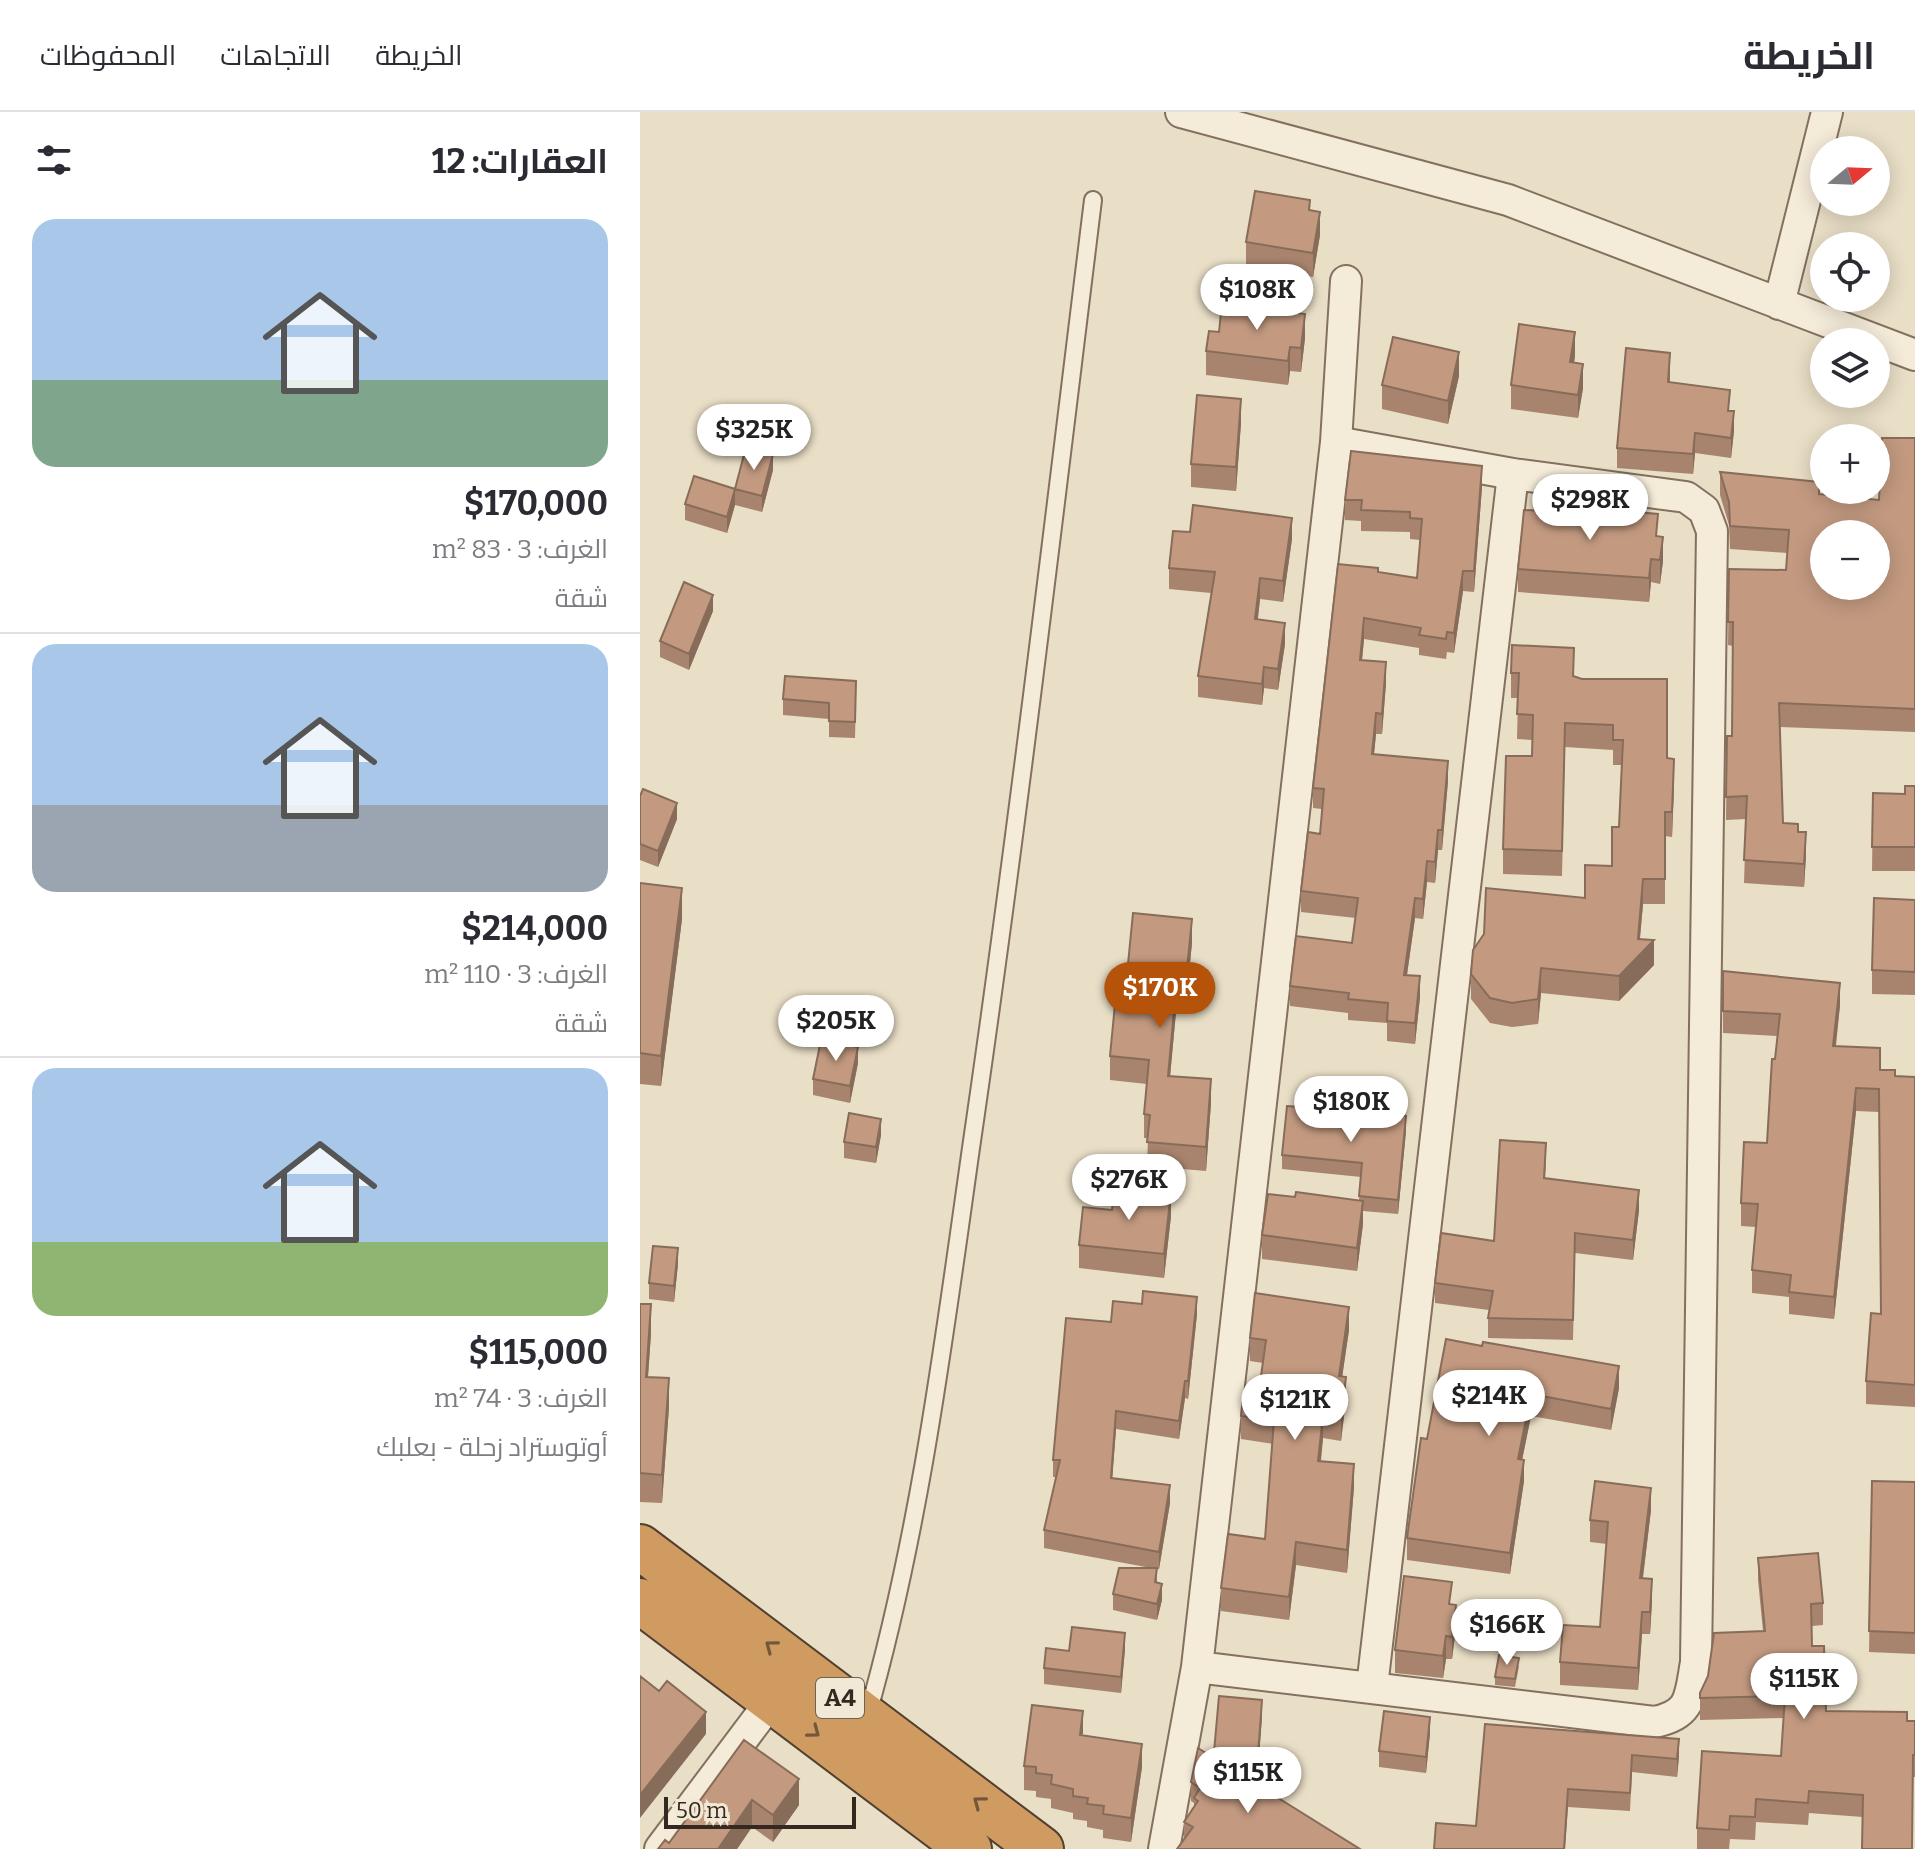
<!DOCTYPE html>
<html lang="ar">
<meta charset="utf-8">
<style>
:root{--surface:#fff;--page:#f7f7f7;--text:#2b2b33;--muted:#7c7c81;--line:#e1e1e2;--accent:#b45309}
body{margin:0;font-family:Bitter,Cairo,serif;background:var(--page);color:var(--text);direction:rtl;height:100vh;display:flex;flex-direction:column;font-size:30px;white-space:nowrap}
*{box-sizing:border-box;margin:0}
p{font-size:26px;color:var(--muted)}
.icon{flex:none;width:44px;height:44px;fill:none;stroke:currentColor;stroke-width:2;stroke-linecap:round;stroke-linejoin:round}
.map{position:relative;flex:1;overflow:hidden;direction:ltr}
.details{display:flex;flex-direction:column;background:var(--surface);width:640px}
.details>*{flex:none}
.needle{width:52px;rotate:71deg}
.tools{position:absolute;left:1170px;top:24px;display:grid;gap:16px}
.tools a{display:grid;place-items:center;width:80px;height:80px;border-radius:50%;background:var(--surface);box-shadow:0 4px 20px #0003;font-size:40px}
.scale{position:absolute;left:24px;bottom:20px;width:192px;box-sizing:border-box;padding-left:8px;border:4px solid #342920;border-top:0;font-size:22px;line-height:28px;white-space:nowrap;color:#342920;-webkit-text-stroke:6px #f1e8d5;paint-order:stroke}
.price{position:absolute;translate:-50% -68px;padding:0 18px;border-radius:28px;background:#fff;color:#222;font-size:26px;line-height:52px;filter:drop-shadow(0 2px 4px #0008)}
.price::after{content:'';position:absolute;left:50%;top:48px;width:24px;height:18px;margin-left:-12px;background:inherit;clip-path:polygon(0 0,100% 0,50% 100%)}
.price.on{background:var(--accent);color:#fff}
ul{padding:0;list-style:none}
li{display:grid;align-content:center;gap:16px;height:424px;padding:0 32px}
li+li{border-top:2px solid var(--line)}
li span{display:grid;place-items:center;height:248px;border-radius:24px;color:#555}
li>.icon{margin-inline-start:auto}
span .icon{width:144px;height:144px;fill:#fffc;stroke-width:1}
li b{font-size:34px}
h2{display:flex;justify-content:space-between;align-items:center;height:96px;padding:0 32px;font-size:34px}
header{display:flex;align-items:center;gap:48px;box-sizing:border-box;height:112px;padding:0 40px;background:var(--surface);border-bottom:2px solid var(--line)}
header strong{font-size:38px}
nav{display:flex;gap:44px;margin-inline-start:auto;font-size:28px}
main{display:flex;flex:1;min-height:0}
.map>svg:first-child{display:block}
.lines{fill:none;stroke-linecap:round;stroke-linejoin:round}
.lane-casing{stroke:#83705e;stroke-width:20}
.street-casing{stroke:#83705e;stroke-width:34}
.highway-casing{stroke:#513f32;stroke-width:48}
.lane{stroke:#f5ebd9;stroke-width:16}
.street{stroke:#f5ebd9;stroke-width:30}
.highway{stroke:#cf9b61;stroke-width:44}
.wall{fill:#a8846e}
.shaded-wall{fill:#886c5a}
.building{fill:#c39a80;stroke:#886c5a;stroke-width:2;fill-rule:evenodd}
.oneway{stroke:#72573a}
.labels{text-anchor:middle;stroke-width:8;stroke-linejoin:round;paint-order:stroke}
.shield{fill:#f1e8d5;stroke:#6d6256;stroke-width:2}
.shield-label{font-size:24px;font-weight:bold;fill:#342920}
</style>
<header>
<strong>الخريطة</strong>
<nav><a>الخريطة</a><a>الاتجاهات</a><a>المحفوظات</a></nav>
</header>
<main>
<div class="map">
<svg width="1275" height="1737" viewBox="0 0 1275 1737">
<rect width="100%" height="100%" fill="#e9dec6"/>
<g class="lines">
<g class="lane-casing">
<path id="lane" d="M227,1605C280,1419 304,1227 331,1036C377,721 414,405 453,88"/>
</g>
<g class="street-casing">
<path id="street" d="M541,0L868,88L1275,243
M1139,192L1187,0
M557,1555L1014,1610C1052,1603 1050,1584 1056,1550L1072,419L1064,398L1046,385L873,362L696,330
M732,1575L873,362
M20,1737L132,1588
M524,1737L557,1555L696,330L706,169"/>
</g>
<g class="highway-casing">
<path id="highway" d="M0,1435L401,1737
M0,1489L329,1737"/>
</g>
<use href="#lane" class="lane"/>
<use href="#street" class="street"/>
<use href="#highway" class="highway"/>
</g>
<path class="wall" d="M670,98L680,123L673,165L606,154V130Z
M579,220L665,226L661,260L650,259L648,273L566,263V239Z
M935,244L934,251L943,276L938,306L871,297V273Z
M1030,261V270L1090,299L1094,319L1091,346L1055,341L1053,362L977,356V336Z
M819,264L808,312L742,297V273Z
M601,311L596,379L551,375V352Z
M1275,326V620L1140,615L1143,711L1158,720L1166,743L1164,775L1104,771L1106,707L1086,708L1087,624H1092L1093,534L1088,533L1089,457L1146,458L1147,441L1090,437L1089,413L1080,383V360L1179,382L1239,388Z
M133,358L122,400L95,393L87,421L45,408V392L95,377Z
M842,375L834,480L823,479L814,541L807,540L806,547L779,543V536L724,527L722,548L746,571L742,622H736L734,642L808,669L802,738H798L795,771L787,770L783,807L775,806L767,863L780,885L775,932L747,929V911L708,908V901L650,894V874L712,831L716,806L661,800V779L680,722L682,697L673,696V676L738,460L777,466L780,428L770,427V420L721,419V409L705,408V388Z
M1018,424L1023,449L1020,472L1011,470L1009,490L878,480V457Z
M652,427L643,490L620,487L618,507L645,532L638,578L624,576L622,593L558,585V564L571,481L529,477V456Z
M73,499L49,558L20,545V529Z
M871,561L934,564L1027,646L1034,671L1032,725L1025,724V792H1003L1000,827L1014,853L979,889L901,881L898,912L872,915L850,911L831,887V862L945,786L972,754L979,715L982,653H973V638L925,635L922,764L863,762V737L892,644V628L877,627L878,586H871Z
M216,585L215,626L189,625V607L143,603V587Z
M1275,674V759H1232L1233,681L1265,682Z
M0,684L37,707L18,755L0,748Z
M0,771L42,807L21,974L0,972Z
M1275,788V883L1232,882V858Z
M552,831L546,890L537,889L530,964L571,991L566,1059L507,1054L508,1026H504V1002L507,972L470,968V944L484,893Z
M1083,859L1200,893L1196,934L1255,964L1275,965V1295L1226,1292V1269L1241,1202L1239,1000L1216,999L1194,1207L1149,1202V1185L1112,1181V1158L1116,1115L1101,1114V1091L1127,1031L1137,924L1083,921Z
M218,951L210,991L173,983V967Z
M766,1019L758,1102L723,1099V1112L717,1159L622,1147V1123L655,1085L719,1088L721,1065L642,1057V1043Z
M241,1023L236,1051L204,1046V1030Z
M906,1051L905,1066L999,1098L993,1148L935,1141L933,1228L848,1226V1206L849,1198L795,1191V1171L854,1129Z
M531,1104L524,1166L439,1156V1133Z
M38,1152L34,1190L9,1187V1171Z
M0,1192L11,1221L8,1265L29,1295L22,1391L0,1390Z
M557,1202L548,1287L545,1286L539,1327L476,1317L472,1366L530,1391L519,1457H517V1471L522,1488L517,1508L473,1498V1482L511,1456L404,1436V1418L416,1365H413V1348L471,1210Z
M709,1218L702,1264L706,1288L701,1329L683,1326L681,1349L714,1375L707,1461L656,1453L649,1508L581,1499V1476L625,1427L633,1332L601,1327V1304L618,1286L623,1251L610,1249V1226Z
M806,1227L979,1276L971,1318L891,1304L882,1348L884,1369L870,1462L767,1448V1426L787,1327Z
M1232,1369L1275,1370V1542L1229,1540Z
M1011,1398L1003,1466L1012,1489L1010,1522H1002L998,1578L920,1573V1550L960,1515L967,1432L950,1430V1408Z
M1118,1446L1183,1491V1513L1172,1514V1534L1186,1599L1275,1609V1665H1273L1223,1705L1169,1701L1168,1713L1116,1710L1115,1728L1090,1727L1089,1737H1057V1716L1141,1644L1144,1606L1060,1608V1581L1123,1519L1118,1468Z
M812,1493L816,1516L812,1547H806L803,1566L755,1561V1538Z
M485,1537L481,1581L404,1572V1556L429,1539Z
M879,1554L875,1575L855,1573V1565Z
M622,1604L618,1659L592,1657L544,1727V1710L554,1695V1691L551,1689V1670L574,1646V1640Z
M845,1612L1039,1644L1037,1665L992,1660L990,1699L928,1695L836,1714Z
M790,1621L786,1661L739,1655V1639Z
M443,1623L502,1655L491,1730L463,1726V1718L447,1715V1709L433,1707V1701L411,1696V1687L396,1685V1679L384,1678V1654Z
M104,1628L159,1693L133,1730L112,1715L97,1737H18L29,1731Z"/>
<path class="shaded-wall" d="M680,100V123L673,165V141Z
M665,202V226L661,260V236Z
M935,220V244L930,274V250Z
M650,235V259L648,273V249Z
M819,240V264L808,312V289Z
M1030,241V261L1028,290V270Z
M943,252V276L938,306V283Z
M601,287V311L596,379V355Z
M1094,299V319L1091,346V326Z
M1055,321V341L1053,362V342Z
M133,342V358L122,400V384Z
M842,354V375L834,480V459Z
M95,377V393L87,421V405Z
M652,406V427L643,490V469Z
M1023,425V449L1020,472V448Z
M1011,447V470L1009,490V466Z
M823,459V479L814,541V521Z
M620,466V487L615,528V507Z
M73,483V499L49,558V542Z
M724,506V527L720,569V548Z
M645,511V532L638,578V557Z
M746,550V571L742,622V602Z
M624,555V576L622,593V572Z
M736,601V622L732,662V642Z
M1034,647V671L1032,725V700Z
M808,649V669L802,738V718Z
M37,691V707L18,755V739Z
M798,718V738L795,771V750Z
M1166,720V743L1164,775V752Z
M787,749V770L783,807V787Z
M1003,767V792L998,845L1014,828V853L979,889V864L998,827Z
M42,776V807L21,974V944Z
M775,786V806L764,883V863Z
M552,807V831L546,890V866Z
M901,856V881L898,912V887Z
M780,864V885L775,932V911Z
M537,866V889L528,987V964Z
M1200,871V893L1193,956V934Z
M218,935V951L210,991V974Z
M571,967V991L566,1059V1035Z
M1216,976V999L1194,1207V1185Z
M766,1004V1019L758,1102V1088Z
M241,1007V1023L236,1051V1035Z
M999,1078V1098L993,1148V1128Z
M531,1080V1104L524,1166V1142Z
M723,1089V1112L717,1159V1136Z
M38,1136V1152L34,1190V1174Z
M557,1185V1202L548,1287V1269Z
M11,1192V1221L6,1293V1265Z
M709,1195V1218L699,1287V1264Z
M979,1254V1276L971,1318V1297Z
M706,1265V1288L701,1329V1305Z
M29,1266V1295L22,1391V1363Z
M545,1269V1286L539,1327V1309Z
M891,1282V1304L878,1368V1347Z
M476,1299V1317L471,1384V1366Z
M683,1303V1326L678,1372V1349Z
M884,1348V1369L870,1462V1441Z
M714,1352V1375L707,1461V1438Z
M530,1373V1391L519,1457V1440Z
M1011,1376V1398L1000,1488V1466Z
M656,1430V1453L649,1508V1485Z
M1012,1467V1489L1010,1522V1500Z
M522,1472V1488L517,1508V1492Z
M816,1493V1516L812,1547V1525Z
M1002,1500V1522L998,1578V1556Z
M485,1521V1537L481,1581V1565Z
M806,1524V1547L803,1566V1544Z
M622,1588V1604L618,1659V1643Z
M443,1599V1622L440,1623Z
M66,1600V1622L0,1706V1683Z
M790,1605V1621L786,1661V1645Z
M1039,1627V1644L1037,1665V1647Z
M502,1632V1655L491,1730V1706Z
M159,1667V1693L133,1730V1703Z
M928,1677V1695L925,1737H924Z
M112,1688V1715L97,1737H78Z"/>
<path class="building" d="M615,79L670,88L669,98L680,100L673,141L606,130Z
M582,191L665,202L661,236L650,235L648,249L566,239L569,219L579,220Z
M879,212L935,220L930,250L943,252L938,283L871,273Z
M753,225L819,240L808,289L742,273Z
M986,236L1030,241L1028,270L1090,278L1088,299H1094L1091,326L1055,321L1053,342L977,336Z
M557,283L601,287L596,355L551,352Z
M1242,326H1275V597L1139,591L1143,711L1158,712V720H1166L1164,752L1104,748L1107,684L1086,685L1087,624H1092L1093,510H1088L1089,457L1146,458L1149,418L1090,414L1089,390L1080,360L1179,370V382L1239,388ZM1184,422H1236V474H1184Z
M106,335L133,342L122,384L95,377Z
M711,339L842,354L834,459H823L814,521L807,520L806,527L779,523L781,516L724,506L720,548L746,550L742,602L736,601L732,642L808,649L802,718H798L795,750L787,749L783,787L775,786L764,863L780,864L775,911L747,909L748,891L708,887L709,881L650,874L656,824L712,831L718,786L661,779L668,720L680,722L684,677L673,676L698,452L738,456V460L777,466L782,407L770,406V400L721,398L722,388H705Z
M54,364L95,377L87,405L45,392Z
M553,393L652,406L643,469L620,466L615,507L645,511L638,557L624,555L622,572L558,564L575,460L529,456L533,419L550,420Z
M952,396L1018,402L1016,424L1023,425L1020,448L1011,447L1009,466L878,457L884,398L952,400Z
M44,470L73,483L49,542L20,529Z
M872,533L934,536L933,564L942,567H1027V646L1034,647L1032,700H1025V767H1003L998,827L1014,828L979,864L901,856L898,887L872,891L850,886L831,862L833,838L844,822L846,776L945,786V753L972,754V715H979L983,628H973V613L925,611L922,739L863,737L866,644H892L893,603L877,602L879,561H871Z
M145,564L216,569L215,610L189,609V591L143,587Z
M1265,674H1275V735H1232L1233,681L1265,682Z
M3,677L37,691L18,739L0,732V684Z
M0,771L42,776L21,944L0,941Z
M1234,786L1275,788V860L1232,858Z
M493,801L552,807L546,866H537L528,964L571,967L566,1035L507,1030L510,1003L504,1002L509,948L470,944L475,892L484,893Z
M1083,859L1200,871L1193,934L1240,936V958H1255V964L1275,965V1273L1226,1269L1231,1201L1241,1202L1239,977L1216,976L1194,1185L1149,1180L1151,1163L1112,1158L1118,1092L1101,1091L1104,1030L1127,1031L1132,947H1135L1140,902L1083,899Z
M181,928L218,935L210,974L173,967Z
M647,994L766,1004L758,1088L719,1084L722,1051L642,1043Z
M209,1001L241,1007L236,1035L204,1030Z
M860,1028L906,1031L904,1066L999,1078L993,1128L935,1121L933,1208L848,1206L853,1179L795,1171L801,1121L854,1129Z
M474,1074L531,1080L524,1142L439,1133L443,1095L472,1098Z
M656,1080L723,1089L717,1136L622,1123L628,1082L655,1085Z
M13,1134L38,1136L34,1174L9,1171Z
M503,1179L557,1185L548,1269H545L539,1309L476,1299L471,1366L530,1373L519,1440L404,1418L420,1348H413L426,1206L471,1210L473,1189L502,1192Z
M615,1181L709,1195L699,1264L706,1265L701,1305L683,1303L678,1349L714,1352L707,1438L656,1430L649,1485L581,1476L588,1422L625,1427L634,1308L601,1304L603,1284L618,1286L626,1228L610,1226Z
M0,1192H11L6,1265L29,1266L22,1363L0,1361Z
M806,1227L842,1234L843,1230L979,1254L971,1297L891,1282L878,1347L884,1348L870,1441L767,1426L781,1326L787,1327Z
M955,1369L1011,1376L1000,1466L1012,1467L1010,1500H1002L998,1556L920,1550L923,1513L960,1515L968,1410L950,1408Z
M1232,1369L1275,1370V1521L1229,1519Z
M1178,1441L1183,1491L1171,1492L1172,1534H1184L1186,1599L1267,1600V1609H1275V1643H1273L1272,1737H1222L1223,1683L1169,1679L1168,1691L1116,1687L1115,1705L1090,1704L1089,1718L1057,1716L1062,1639L1141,1644L1145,1584L1060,1586V1581L1068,1564L1074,1521L1125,1519L1118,1446Z
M479,1456H517L515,1470L522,1472L517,1492L473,1482Z
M764,1464L812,1470L809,1492L816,1493L812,1525L806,1524L803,1544L755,1538Z
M432,1515L485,1521L481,1565L404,1556L406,1536L429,1539Z
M859,1543L879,1546L875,1567L855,1565Z
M0,1564L19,1579L27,1569L66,1600L0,1683Z
M579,1584L622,1588L618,1643L574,1640Z
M392,1593L443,1599L440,1623L502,1632L491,1706L463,1702L464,1694L447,1692L448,1686L433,1684V1677L411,1672L412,1663L396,1661V1655L384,1654Z
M744,1599L790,1605L786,1645L739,1639Z
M845,1612L1039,1627L1037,1647L992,1643L990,1681L928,1677L924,1737H794L796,1711L836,1714Z
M104,1628L159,1667L133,1703L112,1688L78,1737H18L25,1728L29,1731Z
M558,1636L720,1737H537L553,1715L544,1710L558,1689L554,1686L560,1676L551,1670Z"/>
<defs><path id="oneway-chevron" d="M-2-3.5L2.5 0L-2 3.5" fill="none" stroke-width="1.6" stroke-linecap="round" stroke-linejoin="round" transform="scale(2)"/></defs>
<g class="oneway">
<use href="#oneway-chevron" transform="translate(131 1534) rotate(-143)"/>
<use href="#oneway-chevron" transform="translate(174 1620) rotate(37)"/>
<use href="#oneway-chevron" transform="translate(339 1690) rotate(-143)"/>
</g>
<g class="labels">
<rect class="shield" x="176" y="1566" width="48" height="40" rx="6"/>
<g class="shield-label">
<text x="200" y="1594">A4</text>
</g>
</g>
</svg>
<div class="tools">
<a><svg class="needle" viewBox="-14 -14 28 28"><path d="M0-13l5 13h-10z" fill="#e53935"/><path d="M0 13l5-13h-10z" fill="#7c7c81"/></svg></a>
<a><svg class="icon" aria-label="locate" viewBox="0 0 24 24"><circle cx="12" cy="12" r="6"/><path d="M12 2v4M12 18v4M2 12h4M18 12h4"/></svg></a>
<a><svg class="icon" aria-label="layers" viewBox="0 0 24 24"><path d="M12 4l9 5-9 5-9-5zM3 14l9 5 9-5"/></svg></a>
<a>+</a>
<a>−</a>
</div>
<div class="scale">50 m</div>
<b class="price" style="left:617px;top:220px">$108K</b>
<b class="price" style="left:114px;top:360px">$325K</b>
<b class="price" style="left:950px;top:430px">$298K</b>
<b class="price on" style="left:520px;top:918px">$170K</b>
<b class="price" style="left:196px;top:951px">$205K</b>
<b class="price" style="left:711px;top:1032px">$180K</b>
<b class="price" style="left:489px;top:1110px">$276K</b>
<b class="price" style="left:849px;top:1326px">$214K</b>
<b class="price" style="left:655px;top:1330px">$121K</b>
<b class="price" style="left:867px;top:1555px">$166K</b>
<b class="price" style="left:1164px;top:1609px">$115K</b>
<b class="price" style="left:608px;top:1703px">$115K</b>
</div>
<section class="details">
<h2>العقارات: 12<svg class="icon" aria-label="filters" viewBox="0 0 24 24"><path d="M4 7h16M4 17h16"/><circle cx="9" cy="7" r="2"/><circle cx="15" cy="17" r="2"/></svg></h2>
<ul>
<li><span style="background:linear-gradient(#a9c7e8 65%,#7fa58c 0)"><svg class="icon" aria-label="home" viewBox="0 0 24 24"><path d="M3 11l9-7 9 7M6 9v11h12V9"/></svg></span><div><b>$170,000</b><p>الغرف: 3 · 83 m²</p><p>شقة</p></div></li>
<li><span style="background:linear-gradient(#a9c7e8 65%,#9aa5b1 0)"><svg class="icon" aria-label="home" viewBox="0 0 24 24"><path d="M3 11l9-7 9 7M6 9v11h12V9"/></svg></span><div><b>$214,000</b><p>الغرف: 3 · 110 m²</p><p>شقة</p></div></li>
<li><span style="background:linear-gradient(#a9c7e8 70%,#8fb573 0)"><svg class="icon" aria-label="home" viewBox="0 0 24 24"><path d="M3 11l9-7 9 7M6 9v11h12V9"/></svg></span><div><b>$115,000</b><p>الغرف: 3 · 74 m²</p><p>أوتوستراد زحلة - بعلبك</p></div></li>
</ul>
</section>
</main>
